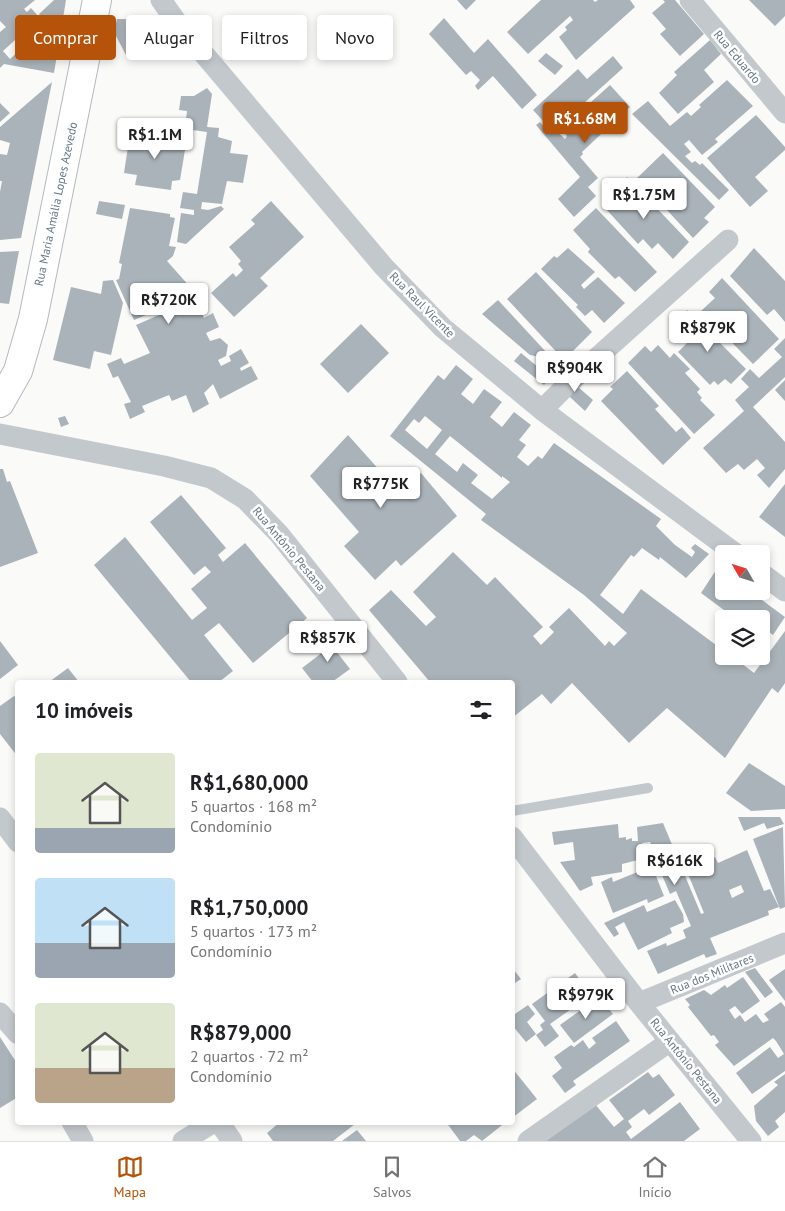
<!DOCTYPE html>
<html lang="pt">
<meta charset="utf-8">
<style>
:root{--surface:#fff;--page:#f6f6f6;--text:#202124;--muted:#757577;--line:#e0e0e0;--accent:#b45309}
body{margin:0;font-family:"PT Sans",sans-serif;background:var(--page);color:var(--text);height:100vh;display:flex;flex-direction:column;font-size:19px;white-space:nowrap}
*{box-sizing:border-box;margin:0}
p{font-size:16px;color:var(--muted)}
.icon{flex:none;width:28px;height:28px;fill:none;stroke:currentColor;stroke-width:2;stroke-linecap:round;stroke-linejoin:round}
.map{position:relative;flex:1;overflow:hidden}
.details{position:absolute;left:15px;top:680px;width:500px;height:445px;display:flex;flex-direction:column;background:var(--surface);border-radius:5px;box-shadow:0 2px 8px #0003}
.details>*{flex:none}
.banner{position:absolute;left:15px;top:15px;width:500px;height:45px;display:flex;gap:10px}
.needle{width:32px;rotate:309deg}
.tools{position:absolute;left:715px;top:545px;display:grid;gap:10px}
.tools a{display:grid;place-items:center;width:55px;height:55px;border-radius:5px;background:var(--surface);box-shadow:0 2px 8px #0003;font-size:25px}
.price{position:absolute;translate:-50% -42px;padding:0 11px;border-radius:5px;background:#fff;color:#222;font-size:16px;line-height:32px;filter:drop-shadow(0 1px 2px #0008)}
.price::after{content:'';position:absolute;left:50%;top:30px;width:15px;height:11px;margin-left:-8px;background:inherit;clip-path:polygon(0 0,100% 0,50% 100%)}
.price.active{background:var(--accent);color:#fff}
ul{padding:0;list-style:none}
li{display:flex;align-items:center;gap:15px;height:125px;padding:0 20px}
li span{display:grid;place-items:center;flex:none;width:140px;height:100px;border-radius:5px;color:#555}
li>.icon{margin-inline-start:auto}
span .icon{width:60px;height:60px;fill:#fffc;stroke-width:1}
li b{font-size:21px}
h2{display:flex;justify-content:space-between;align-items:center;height:60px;padding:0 20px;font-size:21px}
.chip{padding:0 18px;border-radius:5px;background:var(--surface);box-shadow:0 2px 8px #0003;font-size:18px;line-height:45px}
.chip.active{background:var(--accent);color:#fff}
.menu{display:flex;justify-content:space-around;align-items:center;height:70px;border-top:1px solid var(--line);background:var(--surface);font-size:14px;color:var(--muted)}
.menu a{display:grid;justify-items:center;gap:2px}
.menu .active{color:var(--accent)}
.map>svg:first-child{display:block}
.building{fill:#aab3b9;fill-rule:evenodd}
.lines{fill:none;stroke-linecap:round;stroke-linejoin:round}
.secondary-casing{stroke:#b3babf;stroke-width:30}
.service{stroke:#c3c8cc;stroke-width:10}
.minor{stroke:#c3c8cc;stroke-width:21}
.secondary{stroke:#fff;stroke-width:28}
.labels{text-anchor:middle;stroke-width:5;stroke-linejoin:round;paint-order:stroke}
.street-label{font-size:12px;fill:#657683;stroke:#fff}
</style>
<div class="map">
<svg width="785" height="1141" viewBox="0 0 785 1141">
<rect width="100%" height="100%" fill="#fafaf8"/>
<path class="building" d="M0,0H35L24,9L27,12L31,8L39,17L35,20L43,29L49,25L39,14L54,0H66L54,73L4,64L0,68V32L6,27L0,21ZM15,40L22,48L10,59L3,51Z
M457,0H476L466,10Z
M541,0H593L595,2L598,0H630L635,7L576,60L559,37L567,30L565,27L573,20L570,16L528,54L507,32Z
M663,0H675L704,34L680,56L660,34L666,29L652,13L665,2Z
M749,0H785V16L775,26Z
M444,18L474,53L488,39L537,95L522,109L493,76L478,90L475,86L480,80L471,71L466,75L429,34Z
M117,19H133L131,39L137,48L128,59L114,32Z
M710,40L721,54L704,70L714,82L678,114L659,93L677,75L674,72Z
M546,53L563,66L555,75L538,61Z
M613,56L623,68L563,122L556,113L545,123L533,110L578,69L587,79Z
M727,80L753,106L715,139L718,142L702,155L689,140L684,144L691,152L685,156L692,163L695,161L700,165L702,163L729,190L719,200L632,114L648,101L670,126L687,112L691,116L701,107L699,105Z
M52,82L21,238L0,240V192L2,181H0V154L7,155L10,143L0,140V127Z
M610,85L630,107L582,152L583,154L580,157L598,178L588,187L596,196L574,217L558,199L580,177L536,125L540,122L544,127L549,124L565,139L567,136L561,129Z
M207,88L212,94L207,127L219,128L218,137L232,141L230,153L248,155L243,183L227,181L222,204L202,202L201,209L208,210L221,206L224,209L186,244L177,242L181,213L194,215V210L180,208L183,192L197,194L207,132L185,129L187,111L179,110L181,96H194Z
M0,103L10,113L0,122Z
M756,115L785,147V150L755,177L768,191L750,207L707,158Z
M140,131L180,138L179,143L186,144L180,180L172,181L171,190L135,185L137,175L124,173L129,140L138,142Z
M663,153L715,207L704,218L709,222L693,238L637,178Z
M627,177L689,242L673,259L658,243L652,249L643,239L638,244L605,208L615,198L611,193Z
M99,201L125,205L122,219L96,214Z
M271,201L304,237L260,278L268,286L234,317L211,293L233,273L236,277L243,270L238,264L241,261L229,247L255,224L251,220Z
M130,208L170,214V217L175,218L169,246L176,247L173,256L167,261L199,297L196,298L204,318L213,313L219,327L206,333L210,341L220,338L228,345L226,356L218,360L221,366L231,361L229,356L241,349L249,363L240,368L241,371L251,366L258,379L220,399L213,384L204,393L209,404L193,413L186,395L172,401L169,395L142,406L145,412L130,419L124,404L131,402L118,376L113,378L107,364L121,358L124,364L150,353L136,325L175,308L173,304L134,320L116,280L119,279L122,264L119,263Z
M596,208L657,272L635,292L619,276L615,279L588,252L590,249L573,230Z
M568,248L595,272L581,285L584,289L598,277L625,303L604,323L592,310L585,316L576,307L578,305L541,269L554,256L557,258Z
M754,248L785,281V322L774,309L767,315L730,276Z
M19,251L9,304L0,303V252Z
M536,272L592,332L564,360L507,299Z
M722,278L779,339L753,364L701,311L715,298L709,292Z
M113,280L123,303L111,355L94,351L90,369L53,360L71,287L101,294L103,281Z
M498,300L547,353L540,357L530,355L482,314Z
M687,310L746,369L731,384L725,379L718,385L714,381L710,385L678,352L691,339L676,322Z
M361,324L389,353L348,393L320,364Z
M785,338V377L753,407L785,442V469L769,488L757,475L765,468L757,459L744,470L738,464L726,473L703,448L744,411L735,400L749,387L741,379L750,369L759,378L782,357L774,349Z
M658,345L670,358L674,353L690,369L685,373L700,389L697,392L702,398L700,400L715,415L694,434L628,363L645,346L651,352Z
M521,353L538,367L541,365L552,374L544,385L514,361Z
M456,365L473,379L461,394L473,404L484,389L502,402L490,417L502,427L514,412L531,425L519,440L526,445L517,457L528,466L538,456L542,459L554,443L661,519L656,526L675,545L692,557L695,552L691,548L695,544L709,554L686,578L660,557L659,560L642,548L634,557L631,555L600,595L623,614L641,589L724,651V656H732L754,673L785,631V683L778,693L772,688L725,758L667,708L629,743L572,683L551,704L542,694L512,718V682H430L369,610L391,590L426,626L436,617L413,592L453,552L487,585L495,577L543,627L533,636L541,645L554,632L549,627L569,608L605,646L609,641L614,646L627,633L584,595L481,520L486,514L390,436L438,375L444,380ZM425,416L442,430L427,449L405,430L414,419L419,423ZM450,436L502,478V476L510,482L492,499L471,483L478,475L463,463L457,472L435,454Z
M627,371L659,406L655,409L676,432L682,427L691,438L663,465L601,401L613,389L610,387Z
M563,374L593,400L585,411L557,385Z
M785,380V401L775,390Z
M65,416L69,424L61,427L58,418Z
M348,435L399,492L421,473L457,516L401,566L396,560L375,580L344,546L359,532L310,476Z
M0,469H3L7,482L10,481L38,553L0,567Z
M785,484V537L759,517Z
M181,495L226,548L218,555L223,562L245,543L307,618L253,663L219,623L204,635L233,671L219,682H191L94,565L125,537L192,620L207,608L191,589L211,572L205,566L194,575L150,522Z
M718,567L724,572V591H750L785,617L773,635L769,632L763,639L761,637V619H736L701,593Z
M337,634L345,645L336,651L350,669L332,682H313L302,668L327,649L323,644Z
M0,641L18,665L0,679Z
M68,668L79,682H49Z
M14,696L18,700V757L0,734V706Z
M749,763L785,786V809L751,811L726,793Z
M738,817H780L784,824L767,829L764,823L744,831Z
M663,823L701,914L704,913L686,869L715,857L718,863L747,850L764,891L770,889L779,907L768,911L769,915L710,938L717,954L706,958L704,954L658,974L647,951L666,943L667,946L686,938L683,930L691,926L676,891L670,894L662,875L668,872L662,856L658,858L650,842L642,843L646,858L622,864V872L591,877L593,885L580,891L560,862L575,860L573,842L554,845L552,832L618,824L619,838L626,837V840L632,838V841H638L637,827ZM741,885L744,892L732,898L729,890Z
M783,827L785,907L780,909L753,839Z
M652,866L664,896L648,903L647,899L613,913L601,882L612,877L613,882Z
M675,900L683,914L684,922L670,928L672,933L638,950L624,922L615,927L619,934L614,937L604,923L644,905L647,912Z
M755,968L773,992L765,998L745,972Z
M785,969V1001L769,980Z
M514,970L521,979L512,985V971Z
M575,973L591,995L550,1024L559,1036L545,1047L536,1035L543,1030L540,1025L545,1021L532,1004Z
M743,977L760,1001L742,1014L735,1006L729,1010L735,1019L740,1015L745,1022L756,1014L763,1023L769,1020L764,1014L781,1002L785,1007V1071L752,1094L736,1073L770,1047L778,1058L784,1054L776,1041L773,1038L734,1066L715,1045L719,1042L714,1035L711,1036L688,1007L690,1005L685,999L704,990L711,995L725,985L727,988Z
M599,997L613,1014L574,1043L560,1025Z
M528,1005L535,1014L527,1022L536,1034L526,1042L512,1025V1016Z
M616,1021L630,1041L573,1081L576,1085L565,1093L552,1076L562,1068L554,1057L571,1045L574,1047L583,1040L589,1049L596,1043L592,1038Z
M0,1037L18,1065V1097L0,1108Z
M512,1068L537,1099L512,1118Z
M648,1072L653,1078L659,1074L675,1095L649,1115L644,1109L628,1121L632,1127L626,1132L631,1139L680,1102L700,1129L684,1141H546L595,1104L614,1127L624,1119L609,1100Z
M785,1074V1112L775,1121L779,1127L768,1136L756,1121L754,1106L778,1085L774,1082Z
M280,1122H354L355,1124L333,1141H273L267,1133Z
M446,1122H506L482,1141L474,1135L466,1141H460Z
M357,1130L366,1141H342Z"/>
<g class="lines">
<g class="secondary-casing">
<path id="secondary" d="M0,403L18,371L33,319L97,0"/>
</g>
<path class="service" d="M512,811L648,788"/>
<path class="minor" d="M161,0L176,21L384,267L443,328L542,410L736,554
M690,0L785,113
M571,381L728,240
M542,410L563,389
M0,434L164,466L211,478L245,499L279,534L397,682
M761,573L785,591
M0,818L18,842
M512,837L639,1003L751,1141
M639,1003L785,943
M0,1013L18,1034
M72,1122L83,1141
M219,1122L232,1141
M183,1141L214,1122
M528,1141L669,1042"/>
<use href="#secondary" class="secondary"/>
</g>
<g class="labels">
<g class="street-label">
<text transform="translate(737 57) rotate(50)" y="4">Rua Eduardo</text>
<text transform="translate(56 204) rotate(-78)" y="4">Rua Maria Amália Lopes Azevedo</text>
<text transform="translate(422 305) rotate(45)" y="4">Rua Raul Vicente</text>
<text transform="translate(289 549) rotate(50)" y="4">Rua Antônio Pestana</text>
<text transform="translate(712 974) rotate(-22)" y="4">Rua dos Militares</text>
<text transform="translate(686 1061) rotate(51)" y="4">Rua Antônio Pestana</text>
</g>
</g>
</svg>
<div class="tools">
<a><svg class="needle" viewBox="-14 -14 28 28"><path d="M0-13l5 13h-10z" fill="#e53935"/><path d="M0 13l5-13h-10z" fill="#757577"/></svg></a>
<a><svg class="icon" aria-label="layers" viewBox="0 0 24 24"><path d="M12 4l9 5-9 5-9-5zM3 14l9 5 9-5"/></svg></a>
</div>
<b class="price active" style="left:585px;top:144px">R$1.68M</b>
<b class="price" style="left:155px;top:160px">R$1.1M</b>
<b class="price" style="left:644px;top:220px">R$1.75M</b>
<b class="price" style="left:169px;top:325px">R$720K</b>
<b class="price" style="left:708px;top:353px">R$879K</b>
<b class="price" style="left:575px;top:393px">R$904K</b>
<b class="price" style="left:381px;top:509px">R$775K</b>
<b class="price" style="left:328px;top:663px">R$857K</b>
<b class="price" style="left:675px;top:886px">R$616K</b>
<b class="price" style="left:586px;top:1020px">R$979K</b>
<div class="banner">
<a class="chip active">Comprar</a>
<a class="chip">Alugar</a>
<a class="chip">Filtros</a>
<a class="chip">Novo</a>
</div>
<section class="details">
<h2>10 imóveis<svg class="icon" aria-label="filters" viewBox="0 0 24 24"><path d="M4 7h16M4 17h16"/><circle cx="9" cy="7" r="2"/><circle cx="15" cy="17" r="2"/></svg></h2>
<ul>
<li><span style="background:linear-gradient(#dfe7d0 75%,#9aa5b1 0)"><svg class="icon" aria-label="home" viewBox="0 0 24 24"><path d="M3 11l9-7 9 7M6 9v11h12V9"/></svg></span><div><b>R$1,680,000</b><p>5 quartos · 168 m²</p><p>Condomínio</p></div></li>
<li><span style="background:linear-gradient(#bfe0f5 65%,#9aa5b1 0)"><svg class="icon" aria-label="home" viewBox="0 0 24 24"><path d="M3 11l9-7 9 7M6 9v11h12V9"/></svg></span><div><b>R$1,750,000</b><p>5 quartos · 173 m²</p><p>Condomínio</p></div></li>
<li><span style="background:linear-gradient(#dfe7d0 65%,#b9a48a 0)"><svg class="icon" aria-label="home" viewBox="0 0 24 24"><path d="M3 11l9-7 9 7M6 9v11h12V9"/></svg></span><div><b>R$879,000</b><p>2 quartos · 72 m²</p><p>Condomínio</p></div></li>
</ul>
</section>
</div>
<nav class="menu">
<a class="active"><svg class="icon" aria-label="map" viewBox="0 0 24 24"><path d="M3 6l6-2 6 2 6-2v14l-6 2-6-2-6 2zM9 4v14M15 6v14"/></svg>Mapa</a>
<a><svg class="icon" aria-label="saved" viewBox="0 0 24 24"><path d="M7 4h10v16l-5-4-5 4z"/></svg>Salvos</a>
<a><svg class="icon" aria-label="home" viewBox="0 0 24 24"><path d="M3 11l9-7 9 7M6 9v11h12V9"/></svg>Início</a>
</nav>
